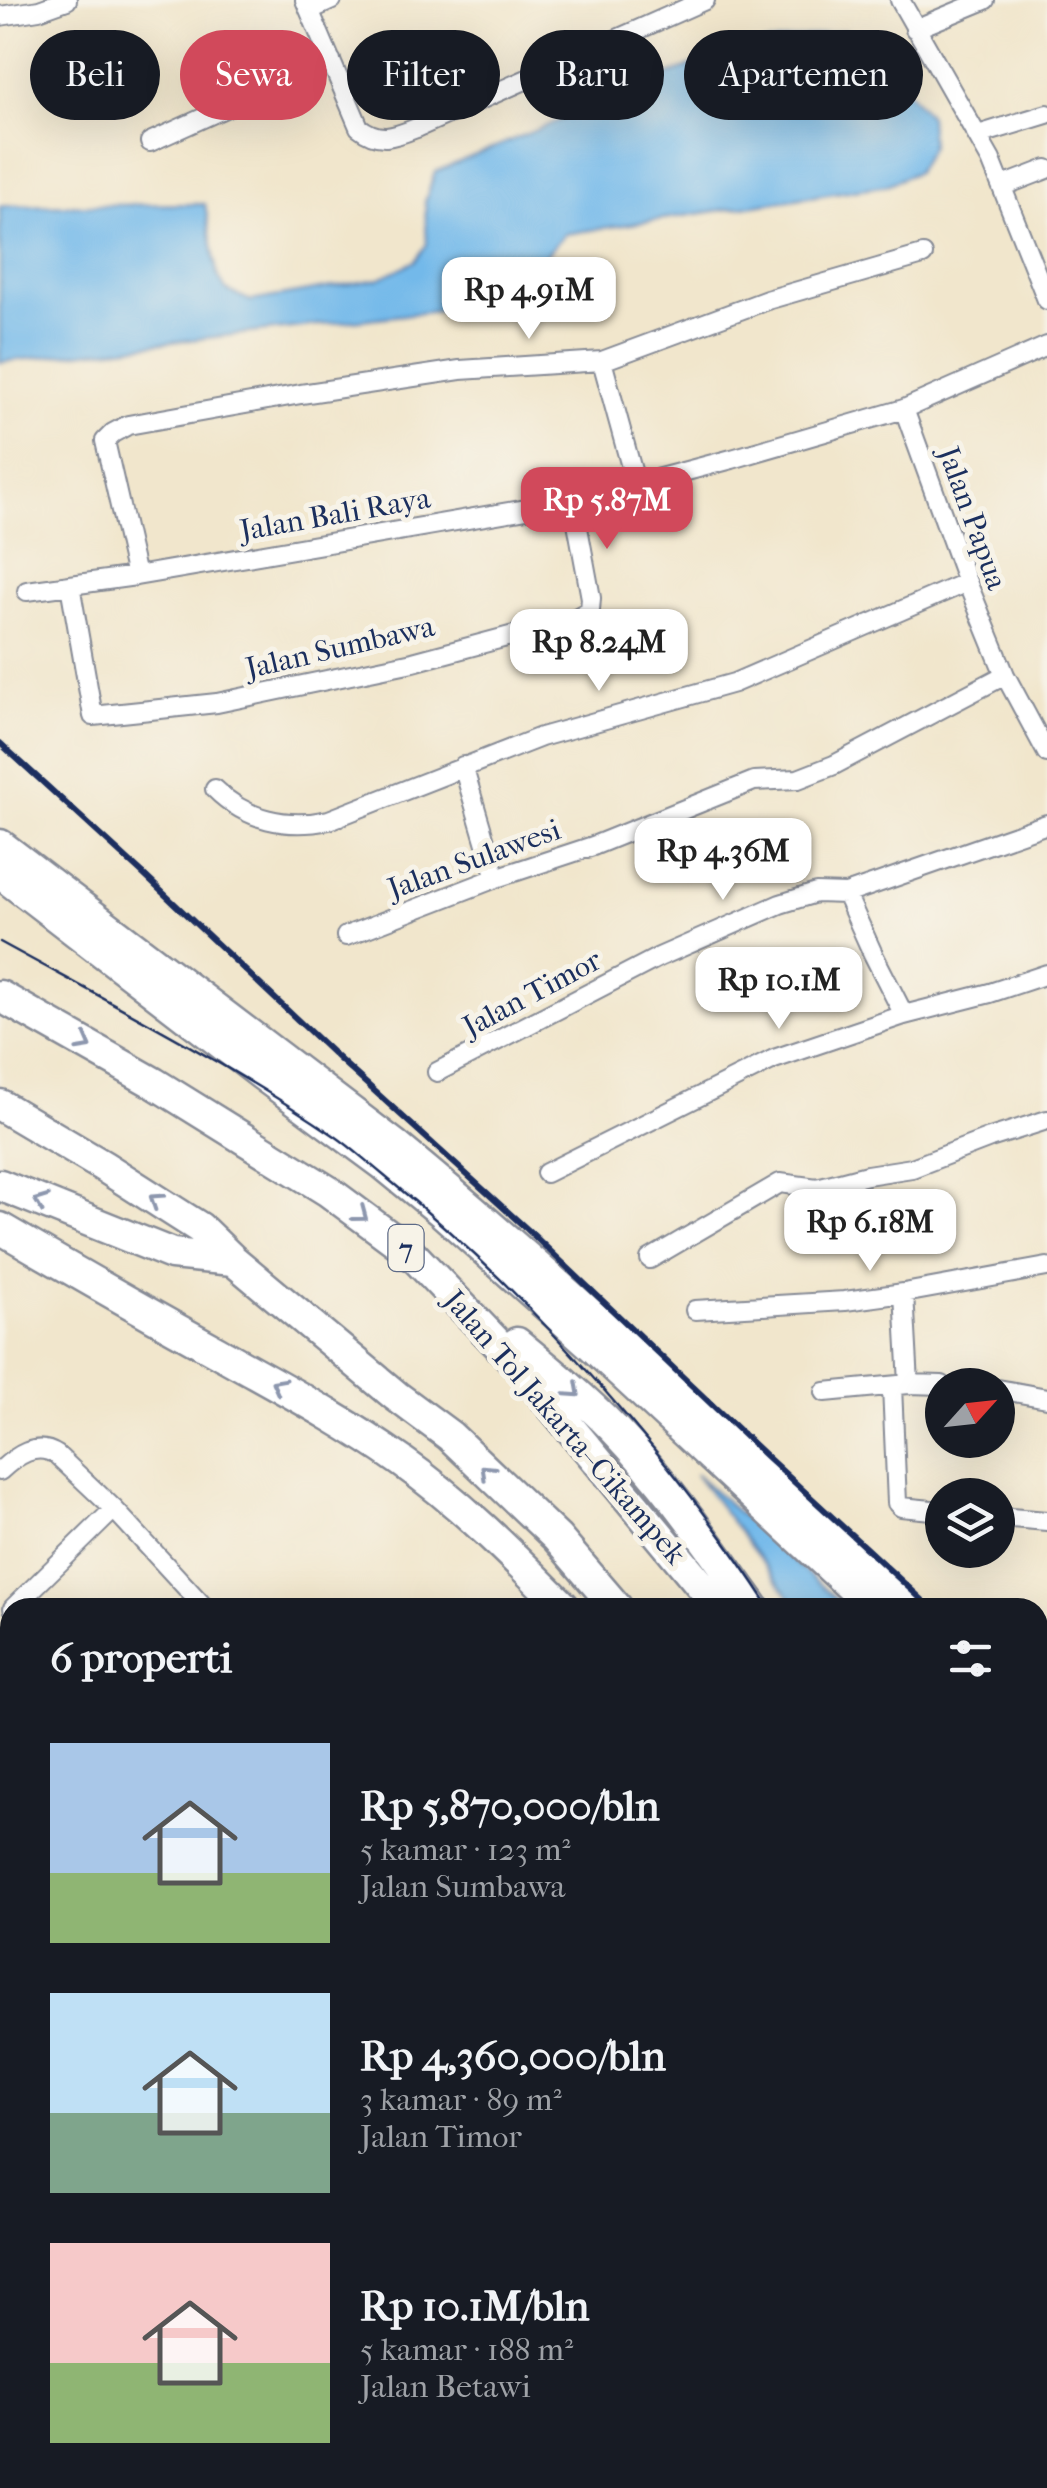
<!DOCTYPE html>
<html lang="id">
<meta charset="utf-8">
<style>
:root{--surface:#171b24;--page:#20242c;--text:#f1f3f6;--muted:#9ea1a6;--accent:#d1495b}
body{margin:0;font-family:"IM FELL French Canon",serif;background:var(--page);color:var(--text);height:100vh;display:flex;flex-direction:column;font-size:38px;white-space:nowrap}
*{box-sizing:border-box;margin:0}
p{font-size:32px;color:var(--muted)}
.icon{flex:none;width:55px;height:55px;fill:none;stroke:currentColor;stroke-width:2;stroke-linecap:round;stroke-linejoin:round}
.map{position:relative;flex:1;overflow:hidden}
.sheet{position:absolute;left:0px;top:1598px;width:1048px;height:892px;display:flex;flex-direction:column;background:var(--surface);border-radius:30px 30px 0 0;box-shadow:0 10px 40px #0002}
.sheet>*{flex:none}
.top-card{position:absolute;left:30px;top:30px;width:988px;height:90px;display:flex;gap:20px}
.needle{width:65px;rotate:63deg}
.buttons{position:absolute;left:925px;top:1368px;display:grid;gap:20px}
.buttons a{display:grid;place-items:center;width:90px;height:90px;border-radius:50%;background:var(--surface);box-shadow:0 10px 40px #0002;font-size:50px}
.price{position:absolute;translate:-50% -85px;padding:0 22px;border-radius:20px;background:#fff;color:#222;font-size:32px;line-height:65px;filter:drop-shadow(0 2px 5px #0008)}
.price::after{content:'';position:absolute;left:50%;top:60px;width:30px;height:22px;margin-left:-15px;background:inherit;clip-path:polygon(0 0,100% 0,50% 100%)}
.price.selected{background:var(--accent);color:#fff}
ul{padding:0;list-style:none}
li{display:flex;align-items:center;gap:30px;height:250px;padding:0 50px}
li span{display:grid;place-items:center;flex:none;width:280px;height:200px;border-radius:0px;color:#555}
li>.icon{margin-inline-start:auto}
span .icon{width:120px;height:120px;fill:#fffc;stroke-width:1}
li b{font-size:42px}
h2{display:flex;justify-content:space-between;align-items:center;height:120px;padding:0 50px;font-size:42px}
.tag{padding:0 35px;border-radius:45px;background:var(--surface);box-shadow:0 10px 40px #0002;font-size:35px;line-height:90px}
.tag.selected{background:var(--accent);color:#fff}
.map>svg:first-child{display:block}
.green{fill:#9ad386;stroke:#5a8172;stroke-width:2.5}
.water{fill:#73b9ea;stroke:#4774a4;stroke-width:2.5}
.lines{fill:none;stroke-linecap:round;stroke-linejoin:round}
.minor-casing{stroke:#868a95;stroke-width:22}
.motorway-casing{stroke:#868a95;stroke-width:35}
.minor{stroke:#fff;stroke-width:18}
.motorway{stroke:#fff;stroke-width:30}
.tram{stroke:#1b2f5e;stroke-width:2.5}
.rail{stroke:#1b2f5e;stroke-width:6}
.oneway{stroke:#8d97ae}
.labels{text-anchor:middle;stroke-width:10;stroke-linejoin:round;paint-order:stroke}
.shield{fill:#f7f3e8;stroke:#5d6a87;stroke-width:2.5}
.shield-label{font-size:28px;font-weight:bold;fill:#1b2f5e}
.street-label{font-size:30px;fill:#1b2f5e;stroke:#f7f3e8}
</style>
<div class="map">
<svg width="1047" height="2488" viewBox="0 0 1047 2488">
<rect width="100%" height="100%" fill="#f7f3e8"/>
<filter id="ink" filterUnits="userSpaceOnUse"><feTurbulence type="fractalNoise" baseFrequency=".01" numOctaves="2"/><feDisplacementMap in="SourceGraphic" scale="20" xChannelSelector="R" yChannelSelector="G"/><feConvolveMatrix kernelMatrix="1 2 1 2 8 2 1 2 1" color-interpolation-filters="sRGB"/></filter>
<filter id="wash" filterUnits="userSpaceOnUse"><feTurbulence type="fractalNoise" baseFrequency=".0048" numOctaves="4" result="noise"/><feDisplacementMap in="SourceGraphic" scale="40" xChannelSelector="R" yChannelSelector="G"/><feGaussianBlur stdDeviation="2.25" result="paint"/><feColorMatrix in="noise" values="0 0 0 0 0 0 0 0 0 0 0 0 0 0 0 0 0 1.4 0 .05"/><feComposite in="paint" operator="in"/></filter>
<g filter="url(#wash)">
<rect width="100%" height="100%" fill="#f1e6cc"/>
<path class="green" d="M604,2480H976L977,2488H595Z"/>
<path class="water" d="M846,30L867,43L929,116L931,146L916,172L887,185L565,234L543,258L535,289L523,301L0,362V206L205,204L217,274L226,290L251,301L378,279L415,261L427,244L425,202L435,172L732,49Z
M695,1474L845,1607H797Z"/>
</g>
<g filter="url(#ink)">
<g class="lines">
<g class="minor-casing">
<path id="minor" d="M305,0L359,127C380,144 396,136 419,127L705,0
M900,0L991,160L1047,300
M310,10L332,0
M0,16L39,10L67,0
M915,29L985,0
M978,135L1047,114
M150,142L331,60
M1003,186L1047,169
M904,409L967,582L1005,675L1047,753
M636,485L602,361L767,300L923,255
M136,576L105,441L113,433L128,425L301,394L460,370L602,361
M70,585L93,716L217,703L413,662L574,619L590,610L591,598L573,501
M27,591L136,576L573,501L732,459L904,409L1047,346
M463,766L496,878
M215,789C246,820 287,829 329,820L541,737L734,683L967,582
M846,894L873,954L904,1015
M346,936L496,878L593,846L754,781L798,779L834,765L1005,675
M437,1072L659,957L780,904L816,893L846,894L1047,824
M546,1173L774,1059L904,1015L990,993L1047,974
M650,1259L780,1183L817,1188L867,1175L912,1168L990,1138L1047,1120
M904,1293L909,1384
M695,1310L845,1301L904,1293L1047,1267
M892,1386L897,1503L901,1507L942,1511
M998,1389L1047,1398
M825,1392L909,1384L942,1385
M0,1471C16,1456 36,1441 57,1455L114,1509L205,1608
M998,1517L1047,1521
M13,1608L114,1509
M0,1673L10,1684
M0,1852L10,1843
M0,2053L10,2044
M0,2256L10,2247
M0,2301L10,2311
M0,2448L10,2438
M165,2480L172,2488
M138,2488L146,2480
M304,2488L313,2480"/>
</g>
<g class="motorway-casing">
<path id="motorway" d="M0,845L396,1146C574,1292 739,1452 907,1608
M0,873L260,1073L383,1164L443,1213L589,1343L874,1608
M0,996L154,1083L328,1191L409,1251L516,1363L720,1608
M0,1105L103,1166L200,1228L233,1260L396,1396L450,1436L557,1538L617,1608
M0,1185L172,1254L233,1260
M0,1228C72,1270 145,1312 218,1352C280,1387 342,1419 401,1461C461,1503 513,1556 565,1608
M517,1343C551,1371 585,1399 615,1430C667,1484 710,1547 754,1608
M1038,2236L1047,2270
M985,2480L987,2488
M1024,2480L1026,2488"/>
</g>
<use href="#minor" class="minor"/>
<use href="#motorway" class="motorway"/>
<path class="tram" d="M0,942C113,1004 228,1063 335,1136C351,1147 366,1161 382,1174C431,1214 478,1256 522,1301C614,1396 698,1497 770,1608
M1038,2093L1047,2117
M1038,2120L1047,2145"/>
<path class="rail" d="M0,743L142,873L338,1058L527,1229L766,1456L931,1608
M1038,1710L1047,1720
M1038,1732L1047,1742"/>
</g>
<defs><path id="oneway-chevron" d="M-2-3.5L2.5 0L-2 3.5" fill="none" stroke-width="1.6" stroke-linecap="round" stroke-linejoin="round" transform="scale(2.5)"/></defs>
<g class="oneway">
<use href="#oneway-chevron" transform="translate(85 1044) rotate(29)"/>
<use href="#oneway-chevron" transform="translate(156 1200) rotate(-147)"/>
<use href="#oneway-chevron" transform="translate(41 1202) rotate(-159)"/>
<use href="#oneway-chevron" transform="translate(361 1215) rotate(37)"/>
<use href="#oneway-chevron" transform="translate(278 1385) rotate(-152)"/>
<use href="#oneway-chevron" transform="translate(574 1391) rotate(42)"/>
<use href="#oneway-chevron" transform="translate(487 1471) rotate(-137)"/>
</g>
</g>
<g class="labels">
<rect class="shield" x="388.5" y="1225" width="35" height="46" rx="8"/>
<g class="shield-label">
<text x="406" y="1258">7</text>
</g>
<g class="street-label">
<text transform="translate(335 514) rotate(-10)" y="10">Jalan Bali Raya</text>
<text transform="translate(973 518) rotate(70)" y="10">Jalan Papua</text>
<text transform="translate(340 647) rotate(-13)" y="10">Jalan Sumbawa</text>
<text transform="translate(474 859) rotate(-20)" y="10">Jalan Sulawesi</text>
<text transform="translate(532 993) rotate(-28)" y="10">Jalan Timor</text>
<text transform="translate(565 1427) rotate(49)" y="10">Jalan Tol Jakarta–Cikampek</text>
</g>
</g>
</svg>
<div class="buttons">
<a><svg class="needle" viewBox="-14 -14 28 28"><path d="M0-13l5 13h-10z" fill="#e53935"/><path d="M0 13l5-13h-10z" fill="#9ea1a6"/></svg></a>
<a><svg class="icon" aria-label="layers" viewBox="0 0 24 24"><path d="M12 4l9 5-9 5-9-5zM3 14l9 5 9-5"/></svg></a>
</div>
<b class="price" style="left:529px;top:342px">Rp 4.91M</b>
<b class="price selected" style="left:607px;top:552px">Rp 5.87M</b>
<b class="price" style="left:599px;top:694px">Rp 8.24M</b>
<b class="price" style="left:723px;top:903px">Rp 4.36M</b>
<b class="price" style="left:779px;top:1032px">Rp 10.1M</b>
<b class="price" style="left:870px;top:1274px">Rp 6.18M</b>
<div class="top-card">
<a class="tag">Beli</a>
<a class="tag selected">Sewa</a>
<a class="tag">Filter</a>
<a class="tag">Baru</a>
<a class="tag">Apartemen</a>
</div>
<section class="sheet">
<h2>6 properti<svg class="icon" aria-label="filters" viewBox="0 0 24 24"><path d="M4 7h16M4 17h16"/><circle cx="9" cy="7" r="2"/><circle cx="15" cy="17" r="2"/></svg></h2>
<ul>
<li><span style="background:linear-gradient(#a9c7e8 65%,#8fb573 0)"><svg class="icon" aria-label="home" viewBox="0 0 24 24"><path d="M3 11l9-7 9 7M6 9v11h12V9"/></svg></span><div><b>Rp 5,870,000/bln</b><p>5 kamar · 123 m²</p><p>Jalan Sumbawa</p></div></li>
<li><span style="background:linear-gradient(#bfe0f5 60%,#7fa58c 0)"><svg class="icon" aria-label="home" viewBox="0 0 24 24"><path d="M3 11l9-7 9 7M6 9v11h12V9"/></svg></span><div><b>Rp 4,360,000/bln</b><p>3 kamar · 89 m²</p><p>Jalan Timor</p></div></li>
<li><span style="background:linear-gradient(#f6c9c9 60%,#8fb573 0)"><svg class="icon" aria-label="home" viewBox="0 0 24 24"><path d="M3 11l9-7 9 7M6 9v11h12V9"/></svg></span><div><b>Rp 10.1M/bln</b><p>5 kamar · 188 m²</p><p>Jalan Betawi</p></div></li>
</ul>
</section>
</div>
